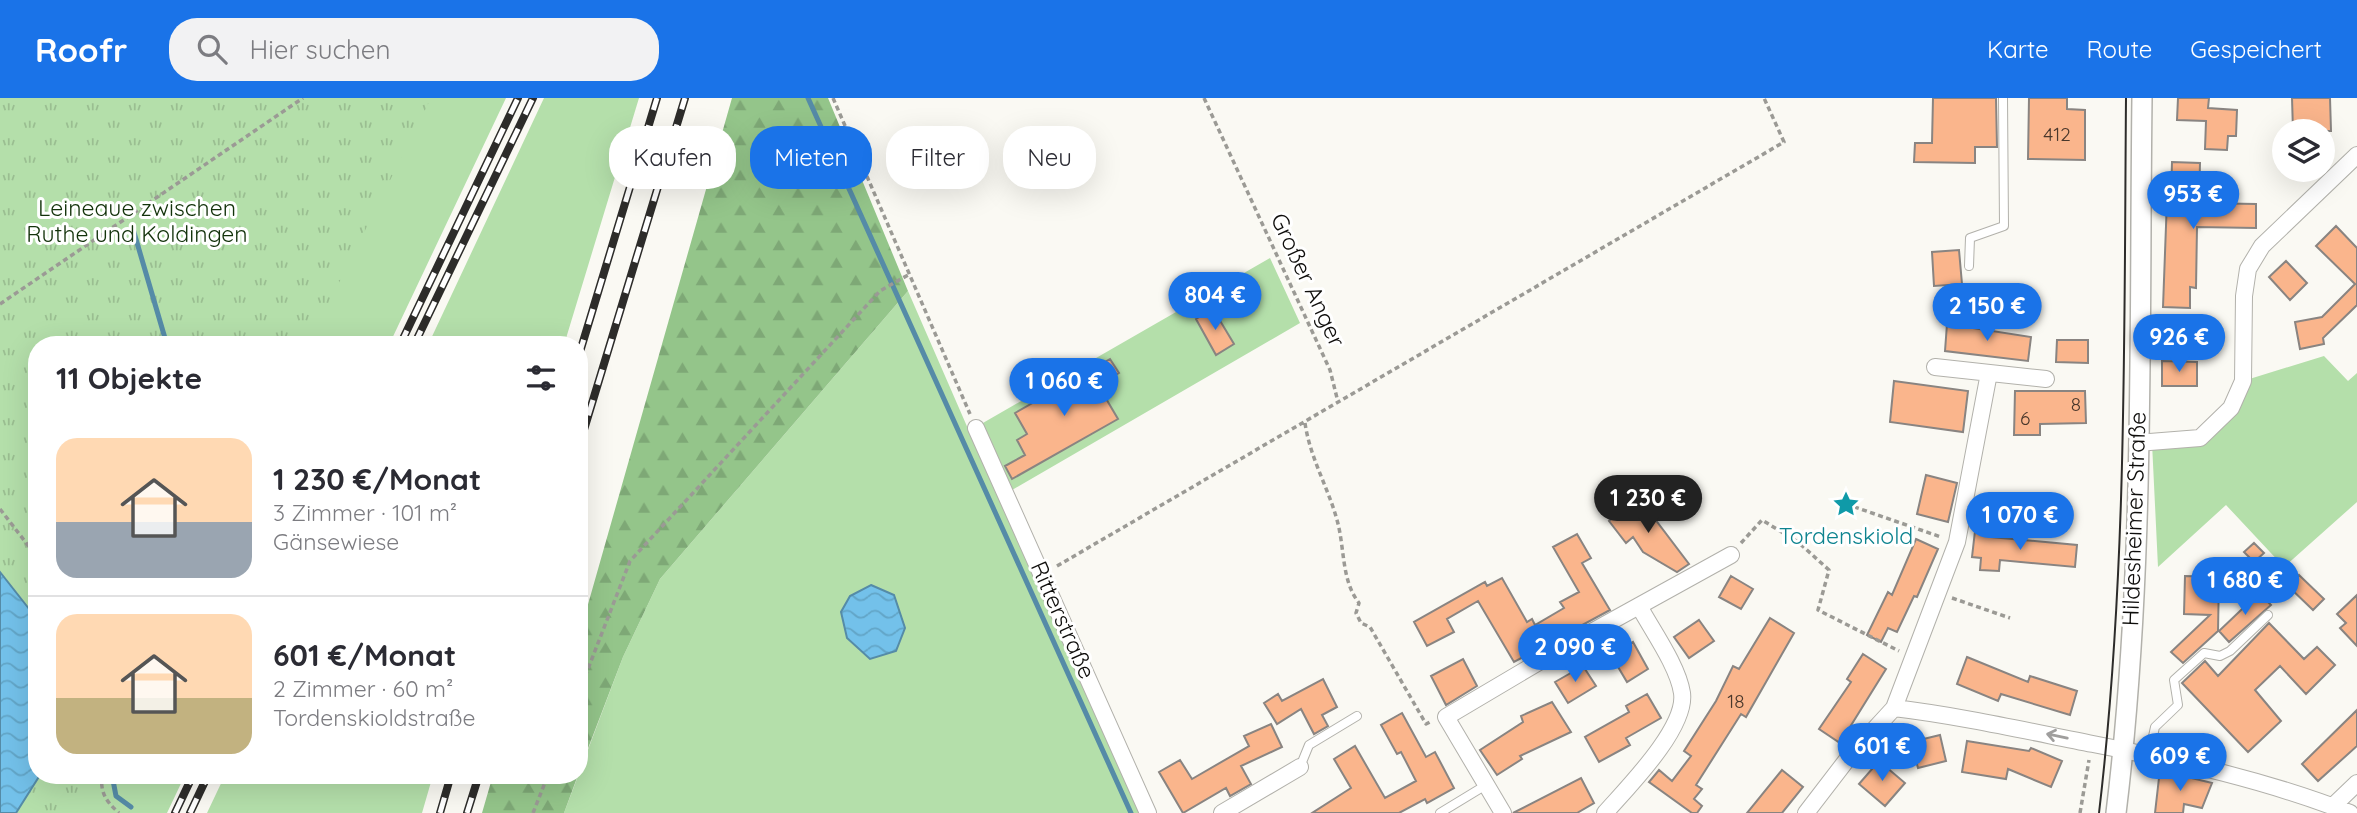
<!DOCTYPE html>
<html lang="de">
<meta charset="utf-8">
<style>
:root{--surface:#fff;--page:#f2f2f3;--text:#2b2b33;--muted:#7c7c81;--line:#e1e1e2;--accent:#1a73e8}
body{margin:0;font-family:Quicksand,sans-serif;background:var(--page);color:var(--text);height:100vh;display:flex;flex-direction:column;font-size:26px;white-space:nowrap}
*{box-sizing:border-box;margin:0}
p{font-size:23px;color:var(--muted)}
.icon{flex:none;width:38px;height:38px;fill:none;stroke:currentColor;stroke-width:2;stroke-linecap:round;stroke-linejoin:round}
.map{position:relative;flex:1;overflow:hidden}
.sheet{position:absolute;left:28px;top:238px;width:560px;height:448px;display:flex;flex-direction:column;background:var(--surface);border-radius:28px;box-shadow:0 7px 28px #0002}
.sheet>*{flex:none}
.hud{position:absolute;left:609px;top:28px;width:665px;height:63px;display:flex;gap:14px}
.controls{position:absolute;left:2272px;top:21px;display:grid;gap:14px}
.controls a{display:grid;place-items:center;width:63px;height:63px;border-radius:50%;background:var(--surface);box-shadow:0 7px 28px #0002;font-size:35px}
.price{position:absolute;translate:-50% -60px;padding:0 16px;border-radius:24px;background:var(--accent);color:#fff;font-size:23px;line-height:46px;filter:drop-shadow(0 2px 4px #0008)}
.price::after{content:'';position:absolute;left:50%;top:42px;width:21px;height:16px;margin-left:-10px;background:inherit;clip-path:polygon(0 0,100% 0,50% 100%)}
.price.current{background:#222;color:#fff}
ul{padding:0;list-style:none}
li{display:flex;align-items:center;gap:21px;height:175px;padding:0 28px}
li+li{border-top:2px solid var(--line)}
li span{display:grid;place-items:center;flex:none;width:196px;height:140px;border-radius:21px;color:#555}
li>.icon{margin-inline-start:auto}
span .icon{width:84px;height:84px;fill:#fffc;stroke-width:1}
li b{font-size:30px}
h2{display:flex;justify-content:space-between;align-items:center;height:84px;padding:0 28px;font-size:30px}
.tag{padding:0 24px;border-radius:28px;background:var(--surface);box-shadow:0 7px 28px #0002;font-size:24px;line-height:63px}
.tag.current{background:var(--accent);color:#fff}
header{display:flex;align-items:center;gap:42px;box-sizing:border-box;height:98px;padding:0 35px;background:var(--accent);color:#fff}
header strong{font-size:33px}
nav{display:flex;gap:38px;margin-inline-start:auto;font-size:24px}
.search{width:490px;height:63px;background:var(--page);display:flex;align-items:center;gap:18px;box-sizing:border-box;padding:0 24px;border-radius:28px;color:var(--muted);font-size:26px}
.map>svg:first-child{display:block}
.grass{fill:#b4dfaa}
.forest{fill:url(#forest-firs)}
.park{fill:url(#park-tufts)}
.water{fill:url(#water-waves);stroke:#558ba7;stroke-width:2}
.lines{fill:none;stroke-linecap:round;stroke-linejoin:round}
.stream{stroke:#558ba7;stroke-width:5}
.building{fill:#fab58c;stroke:#898481;stroke-width:2}
.service-casing{stroke:#b2b1ab;stroke-width:10}
.minor-casing{stroke:#b2b1ab;stroke-width:18}
.tertiary-casing{stroke:#b2b1ab;stroke-width:22}
.path{stroke:#9b9a95;stroke-width:3.5;stroke-dasharray:5 3.5;stroke-linecap:butt}
.service{stroke:#fff;stroke-width:8}
.minor{stroke:#fff;stroke-width:16}
.tertiary{stroke:#fff;stroke-width:19}
.tram{stroke:#2d2c2a;stroke-width:2}
.rail-casing{stroke:#2d2c2a;stroke-width:8}
.rail{stroke:#fff;stroke-width:5;stroke-dasharray:16;stroke-linecap:butt}
.oneway{stroke:#9f9e9d}
.labels{text-anchor:middle;stroke-width:6;stroke-linejoin:round;paint-order:stroke}
.number-label{font-size:19px;fill:#49372b}
.park-label{font-size:23px;fill:#12320a;stroke:#fff}
.street-label{font-size:23px;fill:#0e0d0b;stroke:#fff}
.culture-label{font-size:23px;fill:#0d838f;stroke:#fff}
</style>
<header>
<strong>Roofr</strong>
<div class="search"><svg class="icon" aria-label="search" viewBox="0 0 24 24"><circle cx="10" cy="10" r="6"/><path d="M15 15l6 6"/></svg>Hier suchen</div>
<nav><a>Karte</a><a>Route</a><a>Gespeichert</a></nav>
</header>
<div class="map">
<svg width="2357" height="715" viewBox="0 0 2357 715">
<defs>
<pattern id="forest-firs" width="22" height="20" patternUnits="userSpaceOnUse" patternTransform="scale(1.75)"><rect width="22" height="20" fill="#94c58a"/><path d="M5 1l3.5 6h-7zM16 11l3.5 6h-7z" fill="#7ea876"/></pattern>
<pattern id="park-tufts" width="24" height="20" patternUnits="userSpaceOnUse" patternTransform="scale(1.75)"><rect width="24" height="20" fill="#b4dfaa"/><path d="M3 7l-1-3M5 7V3M7 7l1-3M15 17l-1-3M17 17v-4M19 17l1-3" fill="none" stroke="#9abe91"/></pattern>
<pattern id="water-waves" width="16" height="10" patternUnits="userSpaceOnUse" patternTransform="scale(1.75)"><rect width="16" height="10" fill="#73c1ea"/><path d="M0 5q4-4 8 0t8 0" fill="none" stroke="#62a5c7"/></pattern>
</defs>
<rect width="100%" height="100%" fill="#faf9f3"/>
<path class="grass" d="M39,0H506L389,247H37Z
M544,0H639L564,247H428Z
M1270,160L1300,225L1007,395L1148,715H564L623,559L660,481L908,193L969,333Z
M2324,258L2348,283L2357,275V404L2284,469L2226,407L2158,469L2152,345L2200,340L2243,283Z
M40,677H185L167,715H16Z
M225,677H433L422,715H207Z"/>
<path class="forest" d="M732,0H828L908,193L660,481L623,559L579,674V538Z
M493,677H578L564,715H482Z"/>
<path class="park" d="M0,0H431L308,247H37V677H94L75,715H0Z"/>
<path class="water" d="M0,474L37,521V677H40L16,715H0Z
M871,487L894,497L905,530L896,553L870,561L847,540L841,514L850,498Z"/>
<g class="lines">
<path class="stream" d="M808,0L1131,715
M133,131L167,247
M112,677L116,698L131,709"/>
</g>
<path class="building" d="M1933,0H1996L1997,49H1975V65L1914,64L1915,45H1932Z
M2029,0H2067V11L2085,12V62L2028,61Z
M2178,0H2209L2208,10L2237,12L2236,38H2228L2227,52L2205,51L2206,23L2177,22Z
M2292,0H2330L2331,33H2293Z
M2172,64L2200,65L2199,105L2256,106V130L2197,129L2196,190L2190,189V210L2163,209L2167,101H2171Z
M2336,128L2357,150V207L2323,240L2324,246L2300,251L2295,224L2322,219L2355,186L2316,148Z
M1959,152L1962,186L1934,188L1932,154Z
M2286,163L2307,185L2290,202L2269,179Z
M1213,211L1234,246L1216,257L1196,221Z
M1947,226L2031,239L2028,263L1945,253Z
M2221,234V250H2197L2196,235Z
M2057,242H2088V265L2056,264Z
M1110,261L1119,275L1098,287L1118,321L1012,381L1005,368L1025,357L1017,342L1027,336L1015,315Z
M2162,263L2197,264V288H2162Z
M1894,283L1968,293L1963,334L1890,324Z
M2015,293H2085L2086,325L2040,326V337H2014Z
M1926,377L1957,385L1948,424L1917,416Z
M1639,400L1689,466L1677,474L1643,454L1633,439L1626,445L1609,423Z
M1975,433L1992,434L1991,439L2077,447L2075,469L2000,462L1999,473L1980,472L1981,460L1972,459Z
M1577,436L1591,460L1582,465L1610,512L1514,564L1478,503L1447,521L1454,534L1427,548L1414,524L1485,484L1487,488L1502,480L1527,524L1532,521L1535,527L1564,510L1560,504L1579,494L1553,449Z
M1916,441L1938,451L1917,499L1914,498L1897,534L1888,530L1881,544L1867,537L1888,494L1892,497Z
M2254,445L2264,455L2254,464L2244,454Z
M2299,477L2324,501L2313,512L2288,488Z
M1731,478L1753,491L1741,511L1719,499Z
M2185,478L2219,479L2218,533L2183,565L2171,554L2210,517L2184,516Z
M2259,495L2271,507L2229,544L2219,533Z
M2357,497V548L2340,530L2346,525L2337,516Z
M1770,520L1794,535L1746,619L1741,616L1696,687L1702,691L1694,701L1702,708L1697,715H1692L1649,684L1659,672L1672,683L1691,658L1684,653L1716,603L1733,568L1739,571Z
M1699,522L1714,543L1689,560L1674,539Z
M2269,525L2304,561L2317,549L2335,567L2306,596L2280,568L2255,592L2281,623L2248,654L2182,585L2205,563L2218,578Z
M1633,544L1648,571L1627,584L1611,557Z
M1863,556L1886,571L1840,645L1819,631L1851,584L1847,581Z
M1967,559L2028,584L2030,578L2077,593L2070,617L2001,596L1998,603L1957,586Z
M1463,561L1477,588L1446,607L1431,578Z
M1583,568L1596,588L1568,605L1555,584Z
M1323,581L1337,609L1322,617L1328,628L1314,636L1301,611L1277,626L1264,605L1278,596L1282,603Z
M1647,596L1661,620L1626,640L1630,647L1599,664L1585,639L1629,614L1626,608Z
M1552,604L1571,634L1520,658L1522,661L1497,677L1480,652L1523,624L1521,618Z
M2357,612V648L2318,683L2302,666Z
M1402,615L1426,659L1435,654L1454,690L1427,705L1425,701L1399,715H1312L1351,690L1334,661L1355,648L1385,700L1416,683L1401,654L1397,656L1381,627Z
M1271,626L1282,649L1241,668L1251,686L1230,698L1226,690L1183,715L1159,674L1180,662L1192,681L1249,648L1244,638Z
M1940,637L1946,663L1918,670L1911,644Z
M1967,643L2029,653L2031,650L2062,663L2051,689L2008,671L2006,681L1962,674Z
M1879,663L1905,685L1885,708L1859,686Z
M1782,672L1803,689L1782,715H1747Z
M2171,675L2212,685L2202,710L2184,706L2183,715H2155L2159,680Z
M1581,680L1594,705L1577,715H1513Z"/>
<g class="lines">
<g class="service-casing">
<path id="service" d="M1969,168L1970,140L2004,128L2003,0
M2149,657L2155,629L2178,607L2174,582L2204,555L2220,558L2230,553L2268,517
M1300,669L1309,647L1357,618
M1440,715L1486,687"/>
</g>
<g class="minor-casing">
<path id="minor" d="M1935,269L2046,281
M976,330L1148,715
M2137,345L2200,340L2231,310L2243,283L2244,198L2248,171L2262,148L2357,57
M1579,541L1731,457
M1894,610C1961,618 2027,633 2093,646C2180,663 2268,683 2350,715
M2333,708L2357,685
M1222,715L1300,669
M1503,715L1446,619L1549,558
M1605,715C1627,690 1687,630 1682,595C1678,568 1652,532 1639,508
M1806,715L1849,659L1894,610L1957,444L1989,275"/>
</g>
<g class="tertiary-casing">
<path id="tertiary" d="M2116,715C2145,479 2139,238 2142,0"/>
</g>
<path class="path" d="M833,0L970,316
M1204,0L1330,272L1338,304
M0,206L303,0
M1305,325C1310,360 1328,389 1337,422C1345,450 1341,482 1359,505L1356,515L1361,525L1370,529L1426,626L1430,624
M1846,406L1941,439
M0,411L37,459
M1741,445L1762,422L1798,444L1829,472L1818,512L1899,553
M1057,468L1784,44L1764,0
M1952,500L2010,520
M579,594L630,463L880,193L908,177
M102,677C100,695 106,703 119,715
M533,715L548,677
M2080,715L2089,662"/>
<use href="#service" class="service"/>
<use href="#minor" class="minor"/>
<use href="#tertiary" class="tertiary"/>
<path class="tram" d="M2099,715C2127,478 2124,238 2126,0"/>
<g class="rail-casing">
<path id="rail" d="M400,247L518,0
M414,247L533,0
M579,257L657,0
M579,348L685,0
M175,715L193,677
M190,715L208,677
M440,715L451,677
M467,715L479,677"/>
</g>
<use href="#rail" class="rail"/>
</g>
<defs><path id="oneway-shaft" d="M-6 0H5M1.5-3L5.5 0L1.5 3" fill="none" stroke-width="1.6" stroke-linecap="round" stroke-linejoin="round" transform="scale(1.75)"/></defs>
<use class="oneway" href="#oneway-shaft" transform="translate(2057 638) rotate(-168)"/>
<defs>
<g id="sight-bare" transform="scale(2.1)"><path d="M0-6L1.8-2.2L6-1.7L2.9 1.2L3.7 5.4L0 3.3L-3.7 5.4L-2.9 1.2L-6-1.7L-1.8-2.2Z" fill="#0f9aa8" stroke="#fff" stroke-width="2.5" paint-order="stroke"/></g>
</defs>
<g fill-rule="evenodd">
<use href="#sight-bare" x="1846" y="406"/>
</g>
<g class="labels">
<g class="number-label">
<text x="2057" y="43">412</text>
<text x="2076" y="313">8</text>
<text x="2025" y="327">6</text>
<text x="1736" y="610">18</text>
</g>
<g class="park-label">
<text x="137" y="118">Leineaue zwischen<tspan x="137" dy="26">Ruthe und Koldingen</tspan></text>
</g>
<g class="street-label">
<text transform="translate(1308 182) rotate(65)" y="8">Großer Anger</text>
<text transform="translate(2134 421) rotate(-88)" y="8">Hildesheimer Straße</text>
<text transform="translate(1063 522) rotate(66)" y="8">Ritterstraße</text>
</g>
<g class="culture-label">
<text x="1846" y="446">Tordenskiold</text>
</g>
</g>
</svg>
<div class="controls">
<a><svg class="icon" aria-label="layers" viewBox="0 0 24 24"><path d="M12 4l9 5-9 5-9-5zM3 14l9 5 9-5"/></svg></a>
</div>
<b class="price" style="left:2193px;top:133px">953 €</b>
<b class="price" style="left:1215px;top:234px">804 €</b>
<b class="price" style="left:1987px;top:245px">2 150 €</b>
<b class="price" style="left:2179px;top:276px">926 €</b>
<b class="price" style="left:1064px;top:320px">1 060 €</b>
<b class="price current" style="left:1648px;top:437px">1 230 €</b>
<b class="price" style="left:2020px;top:454px">1 070 €</b>
<b class="price" style="left:2245px;top:519px">1 680 €</b>
<b class="price" style="left:1575px;top:586px">2 090 €</b>
<b class="price" style="left:1882px;top:685px">601 €</b>
<b class="price" style="left:2180px;top:695px">609 €</b>
<div class="hud">
<a class="tag">Kaufen</a>
<a class="tag current">Mieten</a>
<a class="tag">Filter</a>
<a class="tag">Neu</a>
</div>
<section class="sheet">
<h2>11 Objekte<svg class="icon" aria-label="filters" viewBox="0 0 24 24"><path d="M4 7h16M4 17h16"/><circle cx="9" cy="7" r="2"/><circle cx="15" cy="17" r="2"/></svg></h2>
<ul>
<li><span style="background:linear-gradient(#ffd9b3 60%,#9aa5b1 0)"><svg class="icon" aria-label="home" viewBox="0 0 24 24"><path d="M3 11l9-7 9 7M6 9v11h12V9"/></svg></span><div><b>1 230 €/Monat</b><p>3 Zimmer · 101 m²</p><p>Gänsewiese</p></div></li>
<li><span style="background:linear-gradient(#ffd9b3 60%,#c2b280 0)"><svg class="icon" aria-label="home" viewBox="0 0 24 24"><path d="M3 11l9-7 9 7M6 9v11h12V9"/></svg></span><div><b>601 €/Monat</b><p>2 Zimmer · 60 m²</p><p>Tordenskioldstraße</p></div></li>
</ul>
</section>
</div>
